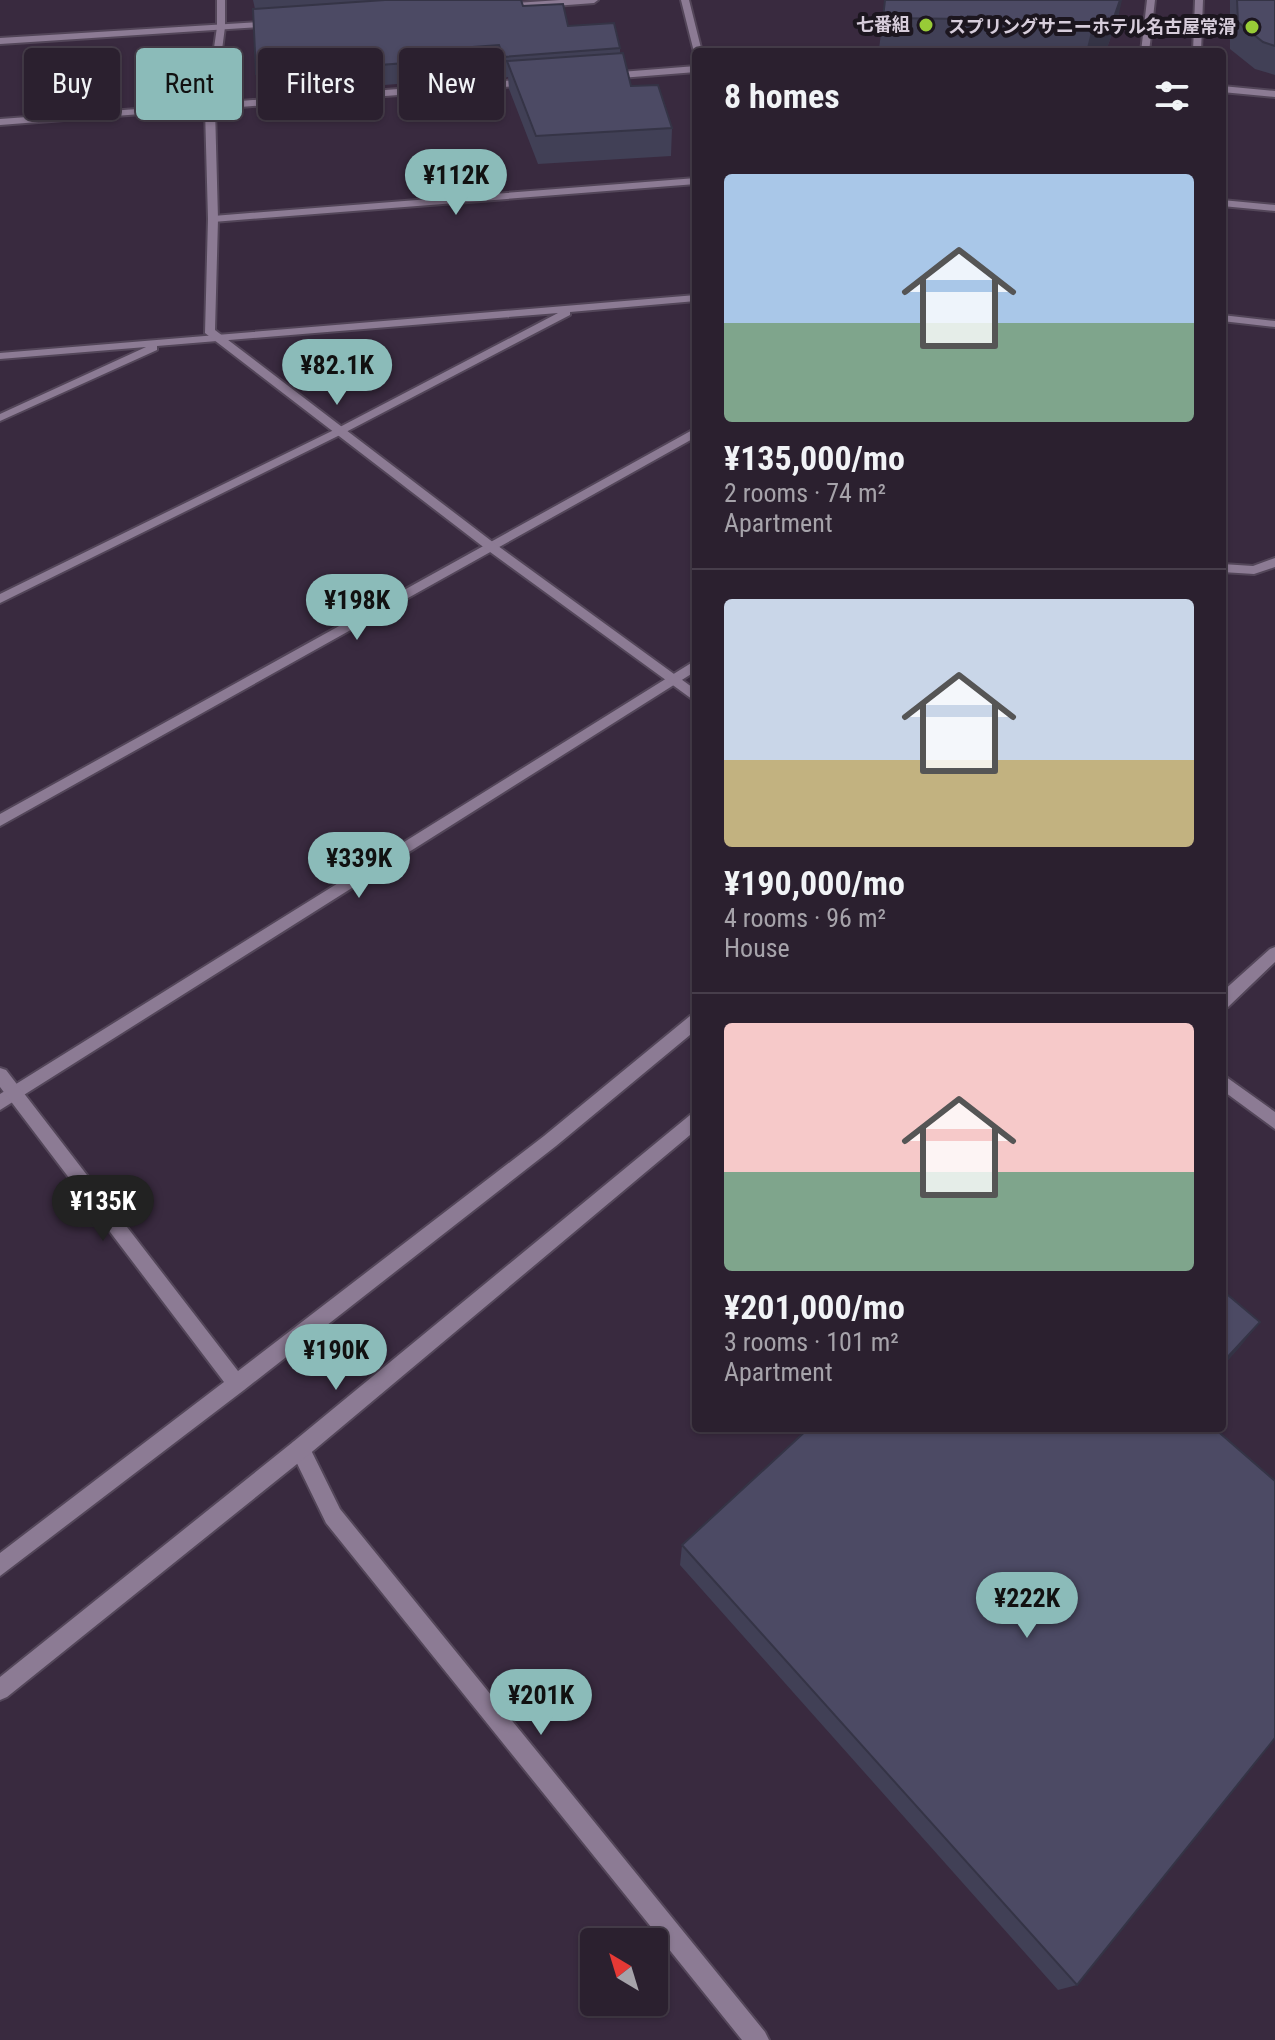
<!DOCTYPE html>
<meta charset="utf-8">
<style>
:root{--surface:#2b202f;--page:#372d3b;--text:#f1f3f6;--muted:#a6a3aa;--line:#473e4b;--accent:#8bbbb9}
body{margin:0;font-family:"Roboto Condensed","Noto Sans JP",sans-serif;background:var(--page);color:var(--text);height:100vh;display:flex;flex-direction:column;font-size:30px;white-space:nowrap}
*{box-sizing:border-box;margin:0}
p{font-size:26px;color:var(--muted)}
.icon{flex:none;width:44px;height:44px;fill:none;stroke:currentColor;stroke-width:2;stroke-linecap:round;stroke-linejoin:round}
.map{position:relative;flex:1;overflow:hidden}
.panel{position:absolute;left:692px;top:48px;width:534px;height:1384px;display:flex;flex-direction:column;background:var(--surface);border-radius:8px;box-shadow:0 2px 6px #0004,0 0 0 2px var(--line)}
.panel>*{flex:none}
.guide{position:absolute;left:24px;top:48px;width:548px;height:72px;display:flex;gap:16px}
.needle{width:52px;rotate:322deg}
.fabs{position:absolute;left:580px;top:1928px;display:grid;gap:16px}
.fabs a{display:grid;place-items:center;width:88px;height:88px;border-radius:8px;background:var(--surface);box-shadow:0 2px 6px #0004,0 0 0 2px var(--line);font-size:40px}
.price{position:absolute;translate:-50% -68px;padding:0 18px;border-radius:28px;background:var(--accent);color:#111;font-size:26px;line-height:52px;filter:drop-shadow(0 2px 4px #0008)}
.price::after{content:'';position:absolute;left:50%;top:48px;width:24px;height:18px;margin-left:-12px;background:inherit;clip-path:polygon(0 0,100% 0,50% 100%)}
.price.active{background:#222;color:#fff}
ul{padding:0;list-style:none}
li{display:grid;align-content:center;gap:16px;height:424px;padding:0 32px}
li+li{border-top:2px solid var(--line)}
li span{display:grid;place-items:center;height:248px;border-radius:8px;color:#555}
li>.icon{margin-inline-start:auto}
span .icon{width:144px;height:144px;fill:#fffc;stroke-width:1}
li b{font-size:34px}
h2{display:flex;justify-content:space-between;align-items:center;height:96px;padding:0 32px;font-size:34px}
.tag{padding:0 28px;border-radius:8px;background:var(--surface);box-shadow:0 2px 6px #0004,0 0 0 2px var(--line);font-size:28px;line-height:72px}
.tag.active{background:var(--accent);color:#111}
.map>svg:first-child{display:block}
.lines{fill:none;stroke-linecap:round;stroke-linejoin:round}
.minor-casing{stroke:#534659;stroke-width:4}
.tertiary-casing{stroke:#534659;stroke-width:4}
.minor{fill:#8c7b94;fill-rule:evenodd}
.tertiary{fill:#8c7b94;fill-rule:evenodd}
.wall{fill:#414056}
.shaded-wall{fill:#353446}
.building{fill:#4c4a64;stroke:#353446;stroke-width:2}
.poi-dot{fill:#98cb37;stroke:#1c161f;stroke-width:3}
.labels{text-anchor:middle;stroke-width:8;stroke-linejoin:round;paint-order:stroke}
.far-poi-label{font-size:18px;font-weight:bold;fill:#d7cddb;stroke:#1c161f;text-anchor:end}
</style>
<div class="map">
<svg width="1275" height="2040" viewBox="0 0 1275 2040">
<rect width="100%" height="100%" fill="#392a3f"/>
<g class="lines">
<g class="minor-casing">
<path id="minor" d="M560,0H598L594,3L500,10L496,7L500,4Z
M277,21L278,23L274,26L0,44V38Z
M696,178V184L213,222L208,219L213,216Z
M1222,200L1275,205V211L1222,206Z
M696,295V301L570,312V315L344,433L0,603V594L336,429L558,313L157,346V350L0,421V414L146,347L0,359V353Z
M1222,315L1275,321V327L1222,321Z
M696,428V437L0,826V814Z
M696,660V671L0,1110V1094Z
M1275,947V962L1228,1007L1222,1008V992L1270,949Z
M300,1440L307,1442L340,1509L765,2032L769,2040H742L326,1523L290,1449L293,1442Z"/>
</g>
<g class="tertiary-casing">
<path id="tertiary" d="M217,0H225V27L215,103L529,79L534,82L529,85L215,109L218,219L215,330L494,543L696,690V702L486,549L205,333L208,219L205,109L0,125V119L206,104L217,27Z
M681,0H689L702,52H696V54L694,52Z
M1147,0H1155L1149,52H1141Z
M1195,0H1203L1201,52H1193Z
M696,66V72L608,79L603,76L608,73Z
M1222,86L1275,91V97L1222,92Z
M1275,558V567L1254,574L1222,572V564L1253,566Z
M696,1014V1030L556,1146L244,1390L0,1576V1553L224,1382L0,1087V1068L6,1070L238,1371L544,1136L690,1016Z
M1222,1074L1275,1112V1129L1222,1090Z
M696,1113V1130L307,1456L7,1697L0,1700V1677L293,1442L690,1115Z"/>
</g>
<use href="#minor" class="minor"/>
<use href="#tertiary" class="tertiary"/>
</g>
<path class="wall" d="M253,0H521L523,6L620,48V53L631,86L672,128L671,156L538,164L509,89L508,77L505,78L500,66L408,72L409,83L260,95L256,74L255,9Z
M1230,0H1275V75L1255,69L1230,49Z
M1119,13L1106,51L1102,52H1015L963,47V50L879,49L883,18Z
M682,1545L1077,1985L1058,1990L680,1565Z"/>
<path class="shaded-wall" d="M1120,0H1122L1119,13L1106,51L1086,52L1092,28Z
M1260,1322L1239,1348L1222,1367V1363Z"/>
<path class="building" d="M385,0H521L523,6L563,4L568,26L614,23L620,48L503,57L499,45L405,52L406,63L256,74L253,9Z
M885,0H1120L1113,20L1092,28L968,16V19L883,18Z
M1237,0H1275V46L1263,42L1238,22Z
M808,50L809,52H777Z
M623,53L631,86L658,85L672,128L536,136L507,61Z
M1222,1290L1260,1322L1222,1363Z
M809,1428H1214L1275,1481V1738L1077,1985L682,1545Z"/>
<g class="poi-dot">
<circle cx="926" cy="25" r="8"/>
<circle cx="1252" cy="27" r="8"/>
</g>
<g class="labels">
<g class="far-poi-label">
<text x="910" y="31">七番組</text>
<text x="1236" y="33">スプリングサニーホテル名古屋常滑</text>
</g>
</g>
</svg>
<div class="fabs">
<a><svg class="needle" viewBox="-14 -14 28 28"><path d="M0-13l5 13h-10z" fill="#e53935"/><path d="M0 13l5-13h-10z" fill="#a6a3aa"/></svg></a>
</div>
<b class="price" style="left:456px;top:217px">¥112K</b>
<b class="price" style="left:337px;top:407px">¥82.1K</b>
<b class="price" style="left:357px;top:642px">¥198K</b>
<b class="price" style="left:359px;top:900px">¥339K</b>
<b class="price active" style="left:103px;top:1243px">¥135K</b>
<b class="price" style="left:336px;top:1392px">¥190K</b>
<b class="price" style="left:1027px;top:1640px">¥222K</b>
<b class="price" style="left:541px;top:1737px">¥201K</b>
<div class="guide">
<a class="tag">Buy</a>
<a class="tag active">Rent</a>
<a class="tag">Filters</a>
<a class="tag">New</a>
</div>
<section class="panel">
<h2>8 homes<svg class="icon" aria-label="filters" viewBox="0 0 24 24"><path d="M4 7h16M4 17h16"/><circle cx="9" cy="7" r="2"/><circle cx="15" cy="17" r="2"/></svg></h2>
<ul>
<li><span style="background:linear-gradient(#a9c7e8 60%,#7fa58c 0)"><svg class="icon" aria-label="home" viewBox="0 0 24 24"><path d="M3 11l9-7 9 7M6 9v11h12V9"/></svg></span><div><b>¥135,000/mo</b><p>2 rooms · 74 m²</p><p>Apartment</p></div></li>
<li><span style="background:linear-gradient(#c9d6e8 65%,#c2b280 0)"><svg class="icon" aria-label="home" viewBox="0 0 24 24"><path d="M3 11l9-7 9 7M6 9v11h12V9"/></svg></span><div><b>¥190,000/mo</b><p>4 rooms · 96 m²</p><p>House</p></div></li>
<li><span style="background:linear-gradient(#f6c9c9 60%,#7fa58c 0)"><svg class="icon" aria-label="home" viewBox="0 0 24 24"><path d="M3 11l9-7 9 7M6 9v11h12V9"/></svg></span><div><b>¥201,000/mo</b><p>3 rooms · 101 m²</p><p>Apartment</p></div></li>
</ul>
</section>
</div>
